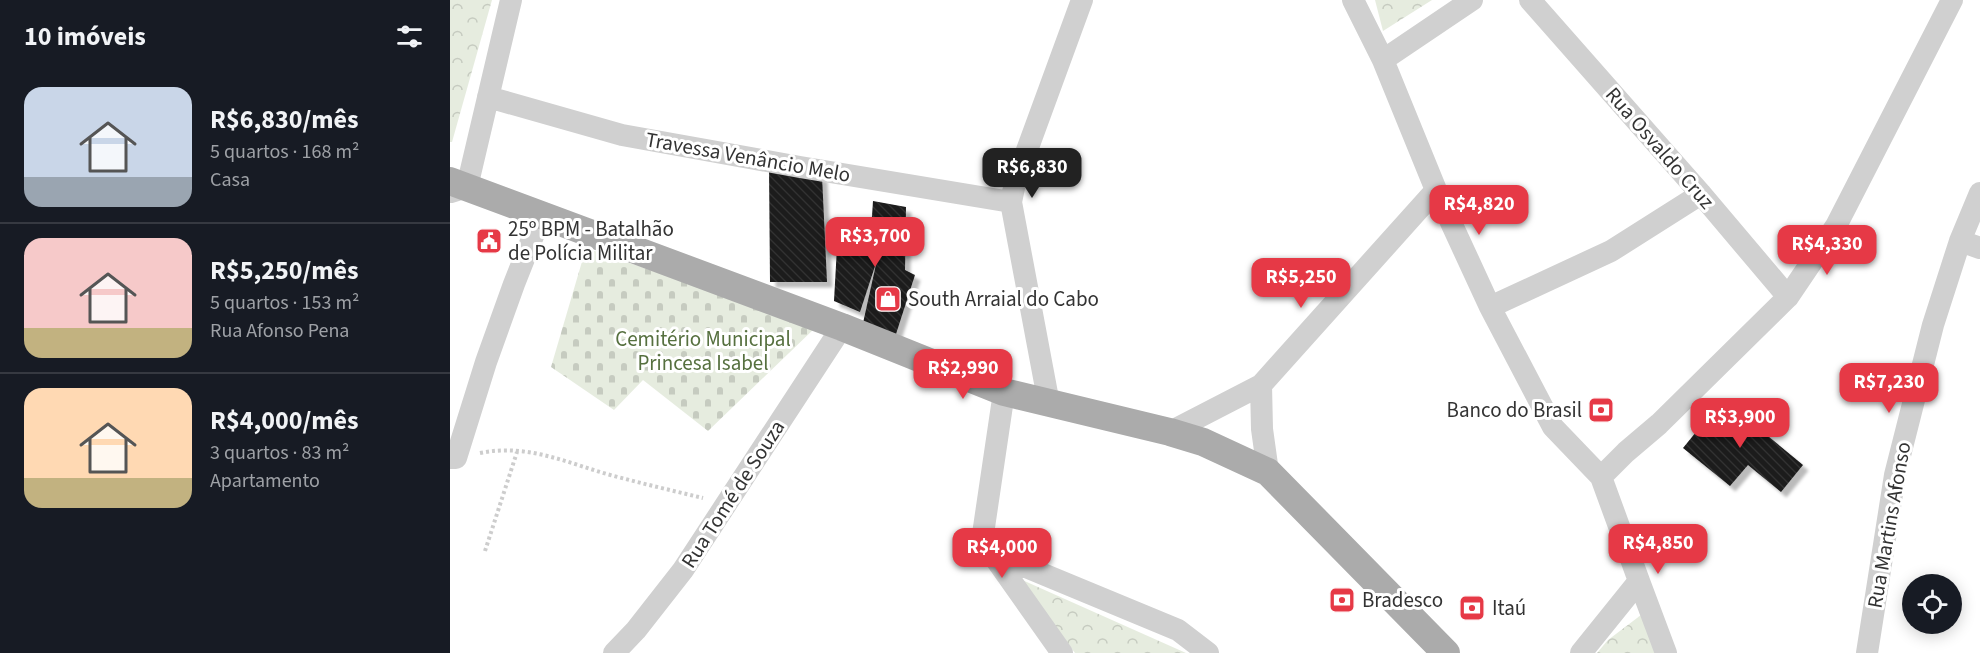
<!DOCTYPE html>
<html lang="pt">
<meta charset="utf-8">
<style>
:root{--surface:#171b24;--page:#242831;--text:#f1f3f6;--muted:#9ea1a6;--line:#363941;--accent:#e63946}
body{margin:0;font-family:"Source Sans 3",sans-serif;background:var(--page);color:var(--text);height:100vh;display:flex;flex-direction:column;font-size:22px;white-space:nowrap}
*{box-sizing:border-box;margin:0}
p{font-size:20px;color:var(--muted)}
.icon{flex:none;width:33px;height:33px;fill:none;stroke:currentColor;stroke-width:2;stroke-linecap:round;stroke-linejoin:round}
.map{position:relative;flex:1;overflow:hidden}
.drawer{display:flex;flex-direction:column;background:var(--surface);width:450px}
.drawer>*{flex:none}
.controls{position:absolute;left:1452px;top:574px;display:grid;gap:12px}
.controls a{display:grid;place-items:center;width:60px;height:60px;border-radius:50%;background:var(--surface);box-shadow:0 3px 15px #0003;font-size:30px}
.price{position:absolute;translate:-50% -51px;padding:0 14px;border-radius:12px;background:var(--accent);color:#fff;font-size:20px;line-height:39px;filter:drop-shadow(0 2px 3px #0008)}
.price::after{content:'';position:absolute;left:50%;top:36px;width:18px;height:14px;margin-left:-9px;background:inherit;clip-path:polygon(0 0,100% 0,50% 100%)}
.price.current{background:#222;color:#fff}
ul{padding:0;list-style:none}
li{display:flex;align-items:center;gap:18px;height:150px;padding:0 24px}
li+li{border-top:2px solid var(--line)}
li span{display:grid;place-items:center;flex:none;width:168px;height:120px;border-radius:18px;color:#555}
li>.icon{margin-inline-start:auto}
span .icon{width:72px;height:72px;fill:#fffc;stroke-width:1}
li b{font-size:26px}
h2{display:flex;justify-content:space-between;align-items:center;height:72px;padding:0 24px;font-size:26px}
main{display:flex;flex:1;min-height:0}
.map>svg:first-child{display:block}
.cemetery{fill:url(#cemetery-stones)}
.park{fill:url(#park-crowns)}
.building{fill:url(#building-back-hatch);filter:url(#shadow)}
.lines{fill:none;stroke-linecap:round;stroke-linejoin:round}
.path{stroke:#cdcdcd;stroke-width:4;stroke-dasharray:3 3;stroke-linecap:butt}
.minor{stroke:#d0d0d0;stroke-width:22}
.major{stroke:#ababab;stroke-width:28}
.labels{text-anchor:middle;stroke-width:6;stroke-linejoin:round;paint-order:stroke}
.street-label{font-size:21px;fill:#333;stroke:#fff}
.poi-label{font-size:21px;fill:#333;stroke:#fff;text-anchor:start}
.park-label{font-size:21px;fill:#56703f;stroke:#fff}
</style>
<main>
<section class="drawer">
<h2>10 imóveis<svg class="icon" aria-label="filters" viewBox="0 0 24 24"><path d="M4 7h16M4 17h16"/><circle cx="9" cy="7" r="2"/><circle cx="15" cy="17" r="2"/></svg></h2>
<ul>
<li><span style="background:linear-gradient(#c9d6e8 75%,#9aa5b1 0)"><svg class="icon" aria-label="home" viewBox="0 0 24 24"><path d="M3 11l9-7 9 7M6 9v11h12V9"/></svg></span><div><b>R$6,830/mês</b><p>5 quartos · 168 m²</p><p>Casa</p></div></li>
<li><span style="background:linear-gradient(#f6c9c9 75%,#c2b280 0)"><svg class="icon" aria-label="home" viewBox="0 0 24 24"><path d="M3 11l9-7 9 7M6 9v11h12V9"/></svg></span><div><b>R$5,250/mês</b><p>5 quartos · 153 m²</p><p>Rua Afonso Pena</p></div></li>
<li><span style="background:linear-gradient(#ffd9b3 75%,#c2b280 0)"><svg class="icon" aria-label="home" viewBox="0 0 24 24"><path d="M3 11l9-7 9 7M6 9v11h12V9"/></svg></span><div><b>R$4,000/mês</b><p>3 quartos · 83 m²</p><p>Apartamento</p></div></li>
</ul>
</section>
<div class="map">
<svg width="1530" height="653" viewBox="0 0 1530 653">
<defs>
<pattern id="cemetery-stones" width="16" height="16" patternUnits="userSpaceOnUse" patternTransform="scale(1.5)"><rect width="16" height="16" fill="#e6ecdf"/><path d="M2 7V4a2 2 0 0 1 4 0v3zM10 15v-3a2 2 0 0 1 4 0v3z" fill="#c6cbc0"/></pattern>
<pattern id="park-crowns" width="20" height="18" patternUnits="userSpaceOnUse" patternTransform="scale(1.5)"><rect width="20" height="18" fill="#e6ecdf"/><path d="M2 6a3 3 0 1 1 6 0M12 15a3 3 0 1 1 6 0" fill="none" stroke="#c6cbc0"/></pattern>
<pattern id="building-back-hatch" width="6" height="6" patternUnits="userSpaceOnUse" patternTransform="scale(1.5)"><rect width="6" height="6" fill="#1a1a1a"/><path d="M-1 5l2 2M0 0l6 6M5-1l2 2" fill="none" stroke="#333"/></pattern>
<filter id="shadow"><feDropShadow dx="5.5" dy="5.5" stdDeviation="1.5" flood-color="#0004"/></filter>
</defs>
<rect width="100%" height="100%" fill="#fff"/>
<path class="cemetery" d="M136,248L366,327L258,431L193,380L164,410L101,367Z"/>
<path class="park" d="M0,0H42L2,142H0Z
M925,0H982L933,31Z
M570,579L736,653H625Z
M1191,615L1205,653H1147L1158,640Z"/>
<path class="building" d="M319,165L372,176L377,282H320Z
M423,201L456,207L455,270L465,275L446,334L413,323L427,260L410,312L384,301L388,229L421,231Z
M1273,399L1353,465L1331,492L1298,465L1280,486L1233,448Z"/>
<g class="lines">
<path class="path" d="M30,453C79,443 119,464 164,476C194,484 224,491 253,498
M35,551L67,452"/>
<path class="minor" d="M903,0L933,60L986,190L1040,307L1103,427L1151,477L1189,581L1131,653
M1080,0L1251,194L1338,297
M933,60L1022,0
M38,97L172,135L350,167L561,202
M1,192L17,187L61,0
M1510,241L1530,248
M1040,307L1161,251L1251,194
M811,385L812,429L818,472
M554,392L533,534L537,547L542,553L728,630L758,653
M599,404L561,202L565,183L632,0
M720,432L811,385L986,190
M0,458H6L36,362L64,284L91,216
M1151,477L1176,452L1209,424L1338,297L1386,226L1502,0
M542,554L612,653
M1189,581L1216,653
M164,653L186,630L233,570L392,327
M1417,653L1445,475L1483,325L1510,241L1530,193"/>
<path class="major" d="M0,181L392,327L554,392L720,432L753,442L818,472L996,653"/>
</g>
<defs>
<g id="civic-square" transform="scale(1.35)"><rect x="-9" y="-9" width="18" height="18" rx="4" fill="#e63946" stroke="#fff"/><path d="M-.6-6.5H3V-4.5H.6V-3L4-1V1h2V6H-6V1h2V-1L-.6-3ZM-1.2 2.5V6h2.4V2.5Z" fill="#fff"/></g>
<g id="shop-square" transform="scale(1.35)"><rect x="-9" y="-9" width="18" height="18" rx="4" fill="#e63946" stroke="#fff"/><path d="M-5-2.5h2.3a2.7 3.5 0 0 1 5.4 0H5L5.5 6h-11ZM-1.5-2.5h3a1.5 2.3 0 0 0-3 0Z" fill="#fff"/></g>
<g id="bank-square" transform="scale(1.35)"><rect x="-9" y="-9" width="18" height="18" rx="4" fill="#e63946" stroke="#fff"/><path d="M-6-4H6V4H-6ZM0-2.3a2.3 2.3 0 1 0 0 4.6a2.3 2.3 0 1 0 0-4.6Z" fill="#fff"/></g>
</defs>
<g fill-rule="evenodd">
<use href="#civic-square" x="39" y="241"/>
<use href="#shop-square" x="438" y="299"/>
<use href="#bank-square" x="1151" y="410"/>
<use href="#bank-square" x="892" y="600"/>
<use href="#bank-square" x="1022" y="608"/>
</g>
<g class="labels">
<g class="street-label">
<text transform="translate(1210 148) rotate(49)" y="7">Rua Osvaldo Cruz</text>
<text transform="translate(298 157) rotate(10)" y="7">Travessa Venâncio Melo</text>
<text transform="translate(283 494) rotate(-57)" y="7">Rua Tomé de Souza</text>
<text transform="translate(1439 525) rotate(-80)" y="7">Rua Martins Afonso</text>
</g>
<g class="poi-label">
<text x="58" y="236">25º BPM - Batalhão<tspan x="58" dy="24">de Polícia Militar</tspan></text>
<text x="458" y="306">South Arraial do Cabo</text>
<text x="1132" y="417" text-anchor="end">Banco do Brasil</text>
<text x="912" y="607">Bradesco</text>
<text x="1042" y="615">Itaú</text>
</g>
<g class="park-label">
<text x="253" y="346">Cemitério Municipal<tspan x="253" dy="24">Princesa Isabel</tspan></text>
</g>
</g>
</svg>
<div class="controls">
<a><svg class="icon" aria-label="locate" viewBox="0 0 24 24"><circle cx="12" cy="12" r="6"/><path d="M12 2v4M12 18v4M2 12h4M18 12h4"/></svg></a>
</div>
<b class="price current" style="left:582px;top:199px">R$6,830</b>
<b class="price" style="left:1029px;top:236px">R$4,820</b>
<b class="price" style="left:425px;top:268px">R$3,700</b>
<b class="price" style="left:1377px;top:276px">R$4,330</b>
<b class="price" style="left:851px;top:309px">R$5,250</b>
<b class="price" style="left:513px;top:400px">R$2,990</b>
<b class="price" style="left:1439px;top:414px">R$7,230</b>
<b class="price" style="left:1290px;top:449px">R$3,900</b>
<b class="price" style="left:1208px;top:575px">R$4,850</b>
<b class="price" style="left:552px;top:579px">R$4,000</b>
</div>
</main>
